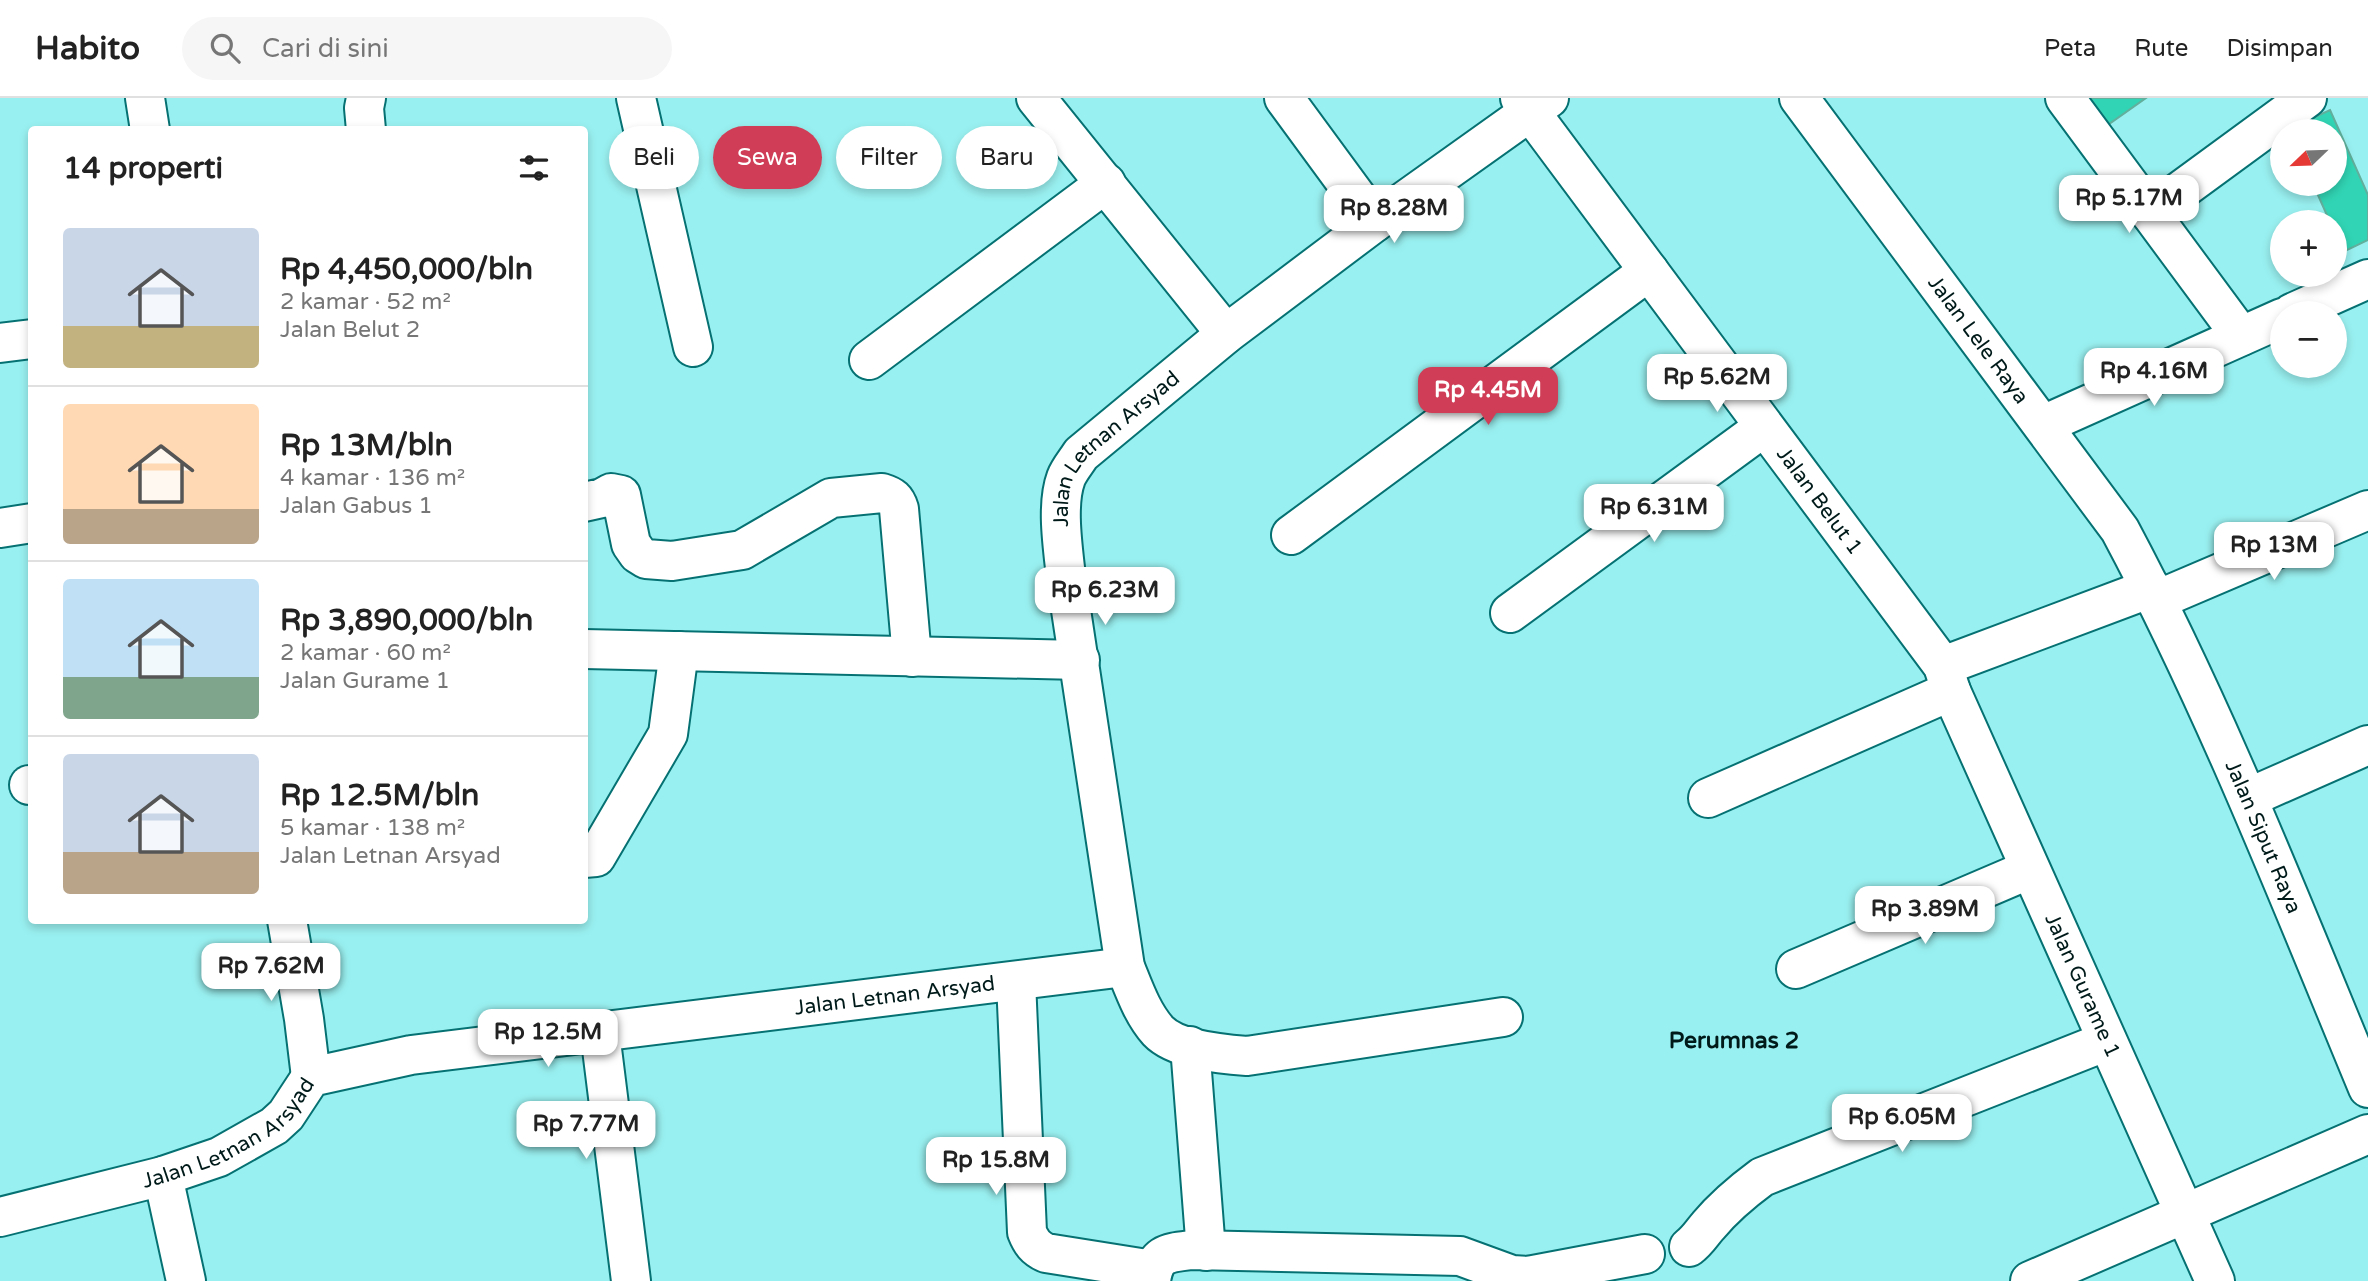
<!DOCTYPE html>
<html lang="id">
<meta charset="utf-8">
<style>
:root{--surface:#fff;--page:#f6f6f6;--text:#222;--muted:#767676;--line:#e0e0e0;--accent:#cf3e56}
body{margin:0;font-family:"Varela Round",sans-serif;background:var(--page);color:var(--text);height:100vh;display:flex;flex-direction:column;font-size:26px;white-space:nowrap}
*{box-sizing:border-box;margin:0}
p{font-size:23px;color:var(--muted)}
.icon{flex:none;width:38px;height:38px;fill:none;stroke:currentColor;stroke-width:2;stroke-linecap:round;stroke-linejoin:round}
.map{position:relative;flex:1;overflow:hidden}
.sheet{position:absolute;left:28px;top:28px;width:560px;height:798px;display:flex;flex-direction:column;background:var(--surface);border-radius:7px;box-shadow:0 4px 10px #0003}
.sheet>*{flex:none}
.top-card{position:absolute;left:609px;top:28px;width:665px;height:63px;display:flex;gap:14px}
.needle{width:46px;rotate:247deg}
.fabs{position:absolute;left:2270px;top:21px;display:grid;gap:14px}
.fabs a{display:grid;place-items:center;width:77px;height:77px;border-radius:50%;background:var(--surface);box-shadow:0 4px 10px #0003;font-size:35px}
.price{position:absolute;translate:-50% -60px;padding:0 16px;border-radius:14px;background:#fff;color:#222;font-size:23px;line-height:46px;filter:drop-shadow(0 2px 4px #0008)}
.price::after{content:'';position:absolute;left:50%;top:42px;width:21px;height:16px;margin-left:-10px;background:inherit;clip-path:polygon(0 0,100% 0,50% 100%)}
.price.active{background:var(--accent);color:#fff}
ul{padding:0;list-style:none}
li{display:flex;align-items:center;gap:21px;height:175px;padding:0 35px}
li+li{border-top:2px solid var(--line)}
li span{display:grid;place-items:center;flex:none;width:196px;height:140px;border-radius:7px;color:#555}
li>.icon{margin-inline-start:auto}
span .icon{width:84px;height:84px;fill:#fffc;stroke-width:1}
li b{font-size:30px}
h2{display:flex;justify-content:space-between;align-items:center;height:84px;padding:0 35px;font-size:30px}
.pill{padding:0 24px;border-radius:32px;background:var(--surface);box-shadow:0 4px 10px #0003;font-size:24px;line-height:63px}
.pill.active{background:var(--accent);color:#fff}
header{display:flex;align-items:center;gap:42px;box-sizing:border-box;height:98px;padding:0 35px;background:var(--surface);border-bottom:2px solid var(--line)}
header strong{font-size:33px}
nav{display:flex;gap:38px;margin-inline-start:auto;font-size:24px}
.search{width:490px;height:63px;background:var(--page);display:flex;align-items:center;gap:18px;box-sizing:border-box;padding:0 24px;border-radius:38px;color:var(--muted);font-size:26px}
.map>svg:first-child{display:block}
.building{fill:#31d5b5;stroke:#61af9c;stroke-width:2}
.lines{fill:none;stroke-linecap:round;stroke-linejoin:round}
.minor-casing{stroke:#067172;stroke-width:42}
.minor{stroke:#fff;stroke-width:38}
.labels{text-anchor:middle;stroke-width:7;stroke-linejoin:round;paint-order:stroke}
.street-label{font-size:21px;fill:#001a1a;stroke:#99f0f0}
.neighbourhood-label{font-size:23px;font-weight:bold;fill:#001a1a;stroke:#99f0f0}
</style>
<header>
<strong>Habito</strong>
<div class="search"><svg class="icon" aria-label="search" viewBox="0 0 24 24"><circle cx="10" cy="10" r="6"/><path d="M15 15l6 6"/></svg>Cari di sini</div>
<nav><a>Peta</a><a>Rute</a><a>Disimpan</a></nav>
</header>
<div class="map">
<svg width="2368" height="1183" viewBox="0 0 2368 1183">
<rect width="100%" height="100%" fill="#99f0f0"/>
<path class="building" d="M2090,0H2146L2109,26Z
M2330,12L2368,97V142L2343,154L2334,135V124H2330L2313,86H2334V33H2290L2289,31Z"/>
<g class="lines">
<g class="minor-casing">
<g id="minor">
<path d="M145,0L150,32"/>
<path d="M366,0L364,10L366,32"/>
<path d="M636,0L693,249"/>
<path d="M1036,0L1226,236"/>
<path d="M1284,0L1375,124"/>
<path id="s1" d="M1520,0L1943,568L1951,593L2215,1183"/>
<path id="s2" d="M1799,0L2120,432C2216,612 2290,802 2368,990"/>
<path d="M2065,0L2241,238"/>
<path d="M2150,115L2307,0"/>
<path d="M2292,215L2368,181"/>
<path d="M0,245L32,241"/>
<path d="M869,262L1106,85"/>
<path d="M2043,327L2282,220"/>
<path d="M584,404L602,400L611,395L621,397L631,446L638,456L646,461L672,463L742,452L831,400L882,395C892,398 896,401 899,411L912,559"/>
<path d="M0,430L32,425"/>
<path d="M1291,437L1649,173"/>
<path d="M2157,502L2368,412"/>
<path d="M1510,515L1764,329"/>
<path d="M584,551L1080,562"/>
<path d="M1943,568L2151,490"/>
<path d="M29,687H32"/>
<path d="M1708,700L1951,593"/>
<path d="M2248,700L2368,647"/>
<path d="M584,760L596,759L668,636L679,553"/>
<path d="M287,822L304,921L311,979"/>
<path d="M1796,871L2030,771"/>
<path d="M1016,883L1027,1134C1031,1144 1035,1150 1046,1155L1153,1172"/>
<path id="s3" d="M1503,919L1247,958C1221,956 1176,952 1158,933C1142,915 1134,891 1125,869L1066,479C1063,450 1056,407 1066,380C1069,372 1076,364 1081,356L1226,236L1375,124L1549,0"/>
<path d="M600,935L631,1183"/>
<path d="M1190,948L1206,1153"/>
<path d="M163,1078L186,1183"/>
<path id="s4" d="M0,1119L163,1078L219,1059L274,1028L286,1017L311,979L411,957L1125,869"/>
<path d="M1689,1149C1698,1142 1701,1136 1708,1128C1723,1110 1743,1093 1762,1079L2107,943"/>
<path d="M1151,1183C1155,1155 1167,1155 1192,1152L1460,1158L1512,1177L1528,1178L1645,1156"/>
<path d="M2030,1183L2368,1036"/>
</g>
</g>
<use href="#minor" class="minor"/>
</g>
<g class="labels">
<g class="street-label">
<text dy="7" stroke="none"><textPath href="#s2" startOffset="301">Jalan Lele Raya</textPath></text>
<text dy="7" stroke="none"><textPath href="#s3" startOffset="971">Jalan Letnan Arsyad</textPath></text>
<text dy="7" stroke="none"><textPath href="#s1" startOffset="502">Jalan Belut 1</textPath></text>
<text dy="7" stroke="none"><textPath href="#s2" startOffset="877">Jalan Siput Raya</textPath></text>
<text dy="7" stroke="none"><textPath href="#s1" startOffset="1057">Jalan Gurame 1</textPath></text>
<text dy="7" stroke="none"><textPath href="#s4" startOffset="942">Jalan Letnan Arsyad</textPath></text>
<text dy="7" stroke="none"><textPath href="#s4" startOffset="248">Jalan Letnan Arsyad</textPath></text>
</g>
<g class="neighbourhood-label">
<text x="1734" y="950">Perumnas 2</text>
</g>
</g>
</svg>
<div class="fabs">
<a><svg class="needle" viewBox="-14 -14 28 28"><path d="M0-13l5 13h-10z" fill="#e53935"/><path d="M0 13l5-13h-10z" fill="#767676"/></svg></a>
<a>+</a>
<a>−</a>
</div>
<b class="price" style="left:2129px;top:137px">Rp 5.17M</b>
<b class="price" style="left:1394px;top:147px">Rp 8.28M</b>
<b class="price" style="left:2154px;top:310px">Rp 4.16M</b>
<b class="price" style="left:1717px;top:316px">Rp 5.62M</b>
<b class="price active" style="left:1488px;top:329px">Rp 4.45M</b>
<b class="price" style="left:1654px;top:446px">Rp 6.31M</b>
<b class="price" style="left:2274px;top:484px">Rp 13M</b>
<b class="price" style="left:1105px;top:529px">Rp 6.23M</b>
<b class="price" style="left:1925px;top:848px">Rp 3.89M</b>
<b class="price" style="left:271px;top:905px">Rp 7.62M</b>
<b class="price" style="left:548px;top:971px">Rp 12.5M</b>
<b class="price" style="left:1902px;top:1056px">Rp 6.05M</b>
<b class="price" style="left:586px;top:1063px">Rp 7.77M</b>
<b class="price" style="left:996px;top:1099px">Rp 15.8M</b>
<div class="top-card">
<a class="pill">Beli</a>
<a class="pill active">Sewa</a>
<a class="pill">Filter</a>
<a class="pill">Baru</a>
</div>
<section class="sheet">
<h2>14 properti<svg class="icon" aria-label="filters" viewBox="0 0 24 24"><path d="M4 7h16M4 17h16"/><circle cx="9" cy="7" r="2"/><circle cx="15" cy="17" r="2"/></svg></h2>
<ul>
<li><span style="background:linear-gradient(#c9d6e8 70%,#c2b280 0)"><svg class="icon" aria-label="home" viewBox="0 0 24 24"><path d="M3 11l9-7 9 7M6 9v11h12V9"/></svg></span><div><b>Rp 4,450,000/bln</b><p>2 kamar · 52 m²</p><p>Jalan Belut 2</p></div></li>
<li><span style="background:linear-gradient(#ffd9b3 75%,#b9a48a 0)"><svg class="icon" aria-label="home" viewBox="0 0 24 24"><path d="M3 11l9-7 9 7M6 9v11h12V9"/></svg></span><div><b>Rp 13M/bln</b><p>4 kamar · 136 m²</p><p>Jalan Gabus 1</p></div></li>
<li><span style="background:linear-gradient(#bfe0f5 70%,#7fa58c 0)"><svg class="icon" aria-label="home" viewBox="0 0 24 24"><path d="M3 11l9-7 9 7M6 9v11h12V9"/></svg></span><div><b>Rp 3,890,000/bln</b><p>2 kamar · 60 m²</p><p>Jalan Gurame 1</p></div></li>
<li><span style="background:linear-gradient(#c9d6e8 70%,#b9a48a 0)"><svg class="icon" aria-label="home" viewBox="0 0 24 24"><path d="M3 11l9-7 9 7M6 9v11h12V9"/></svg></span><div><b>Rp 12.5M/bln</b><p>5 kamar · 138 m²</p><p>Jalan Letnan Arsyad</p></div></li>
</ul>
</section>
</div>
